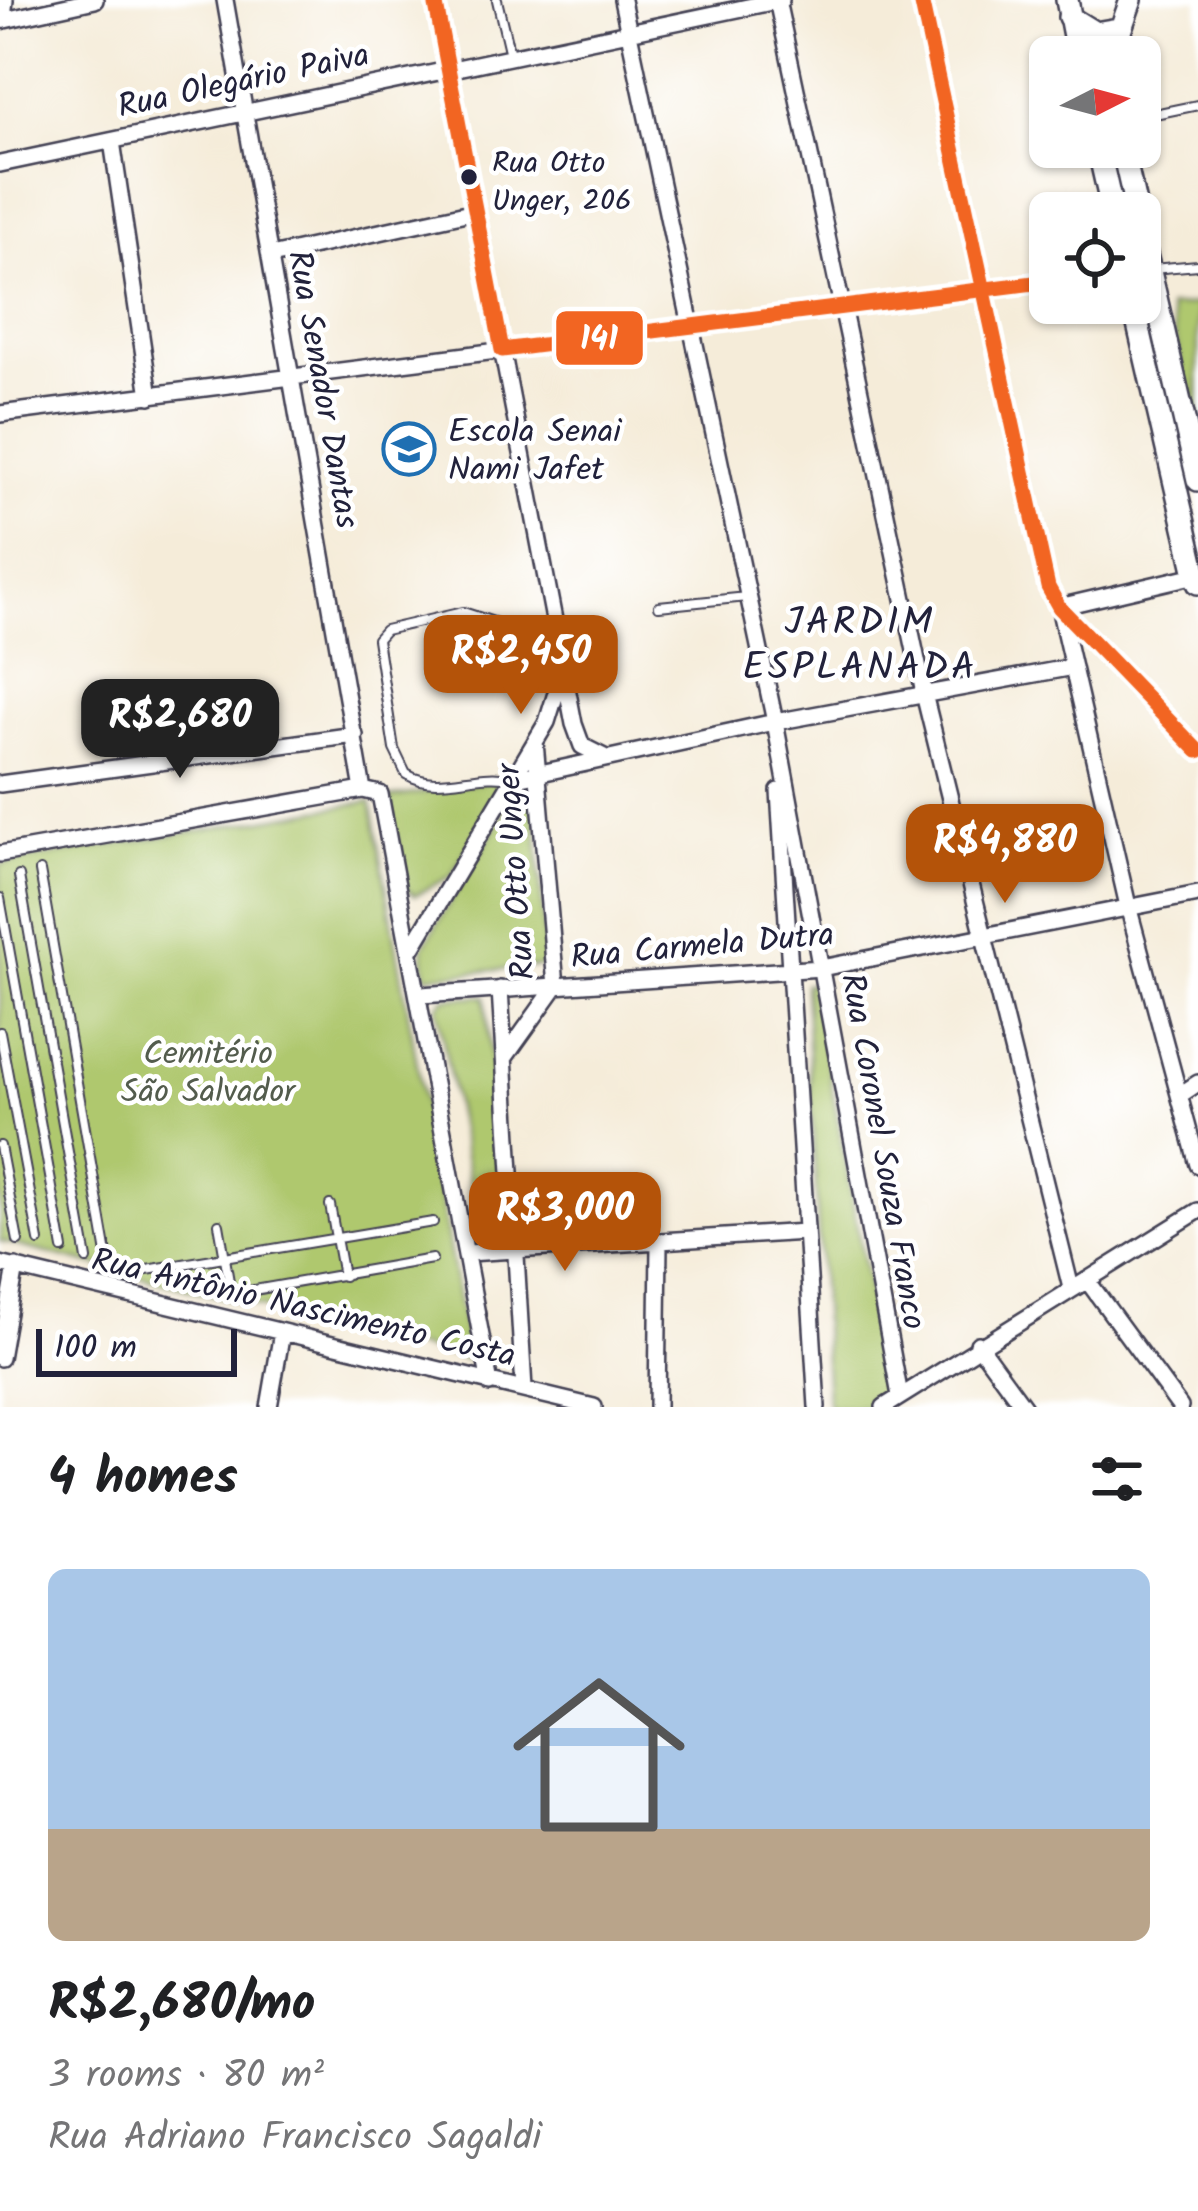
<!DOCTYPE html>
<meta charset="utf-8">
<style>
:root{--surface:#fff;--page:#f2f2f2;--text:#202124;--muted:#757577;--accent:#b45309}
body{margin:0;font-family:Kalam,sans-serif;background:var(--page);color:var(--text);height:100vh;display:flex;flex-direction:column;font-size:45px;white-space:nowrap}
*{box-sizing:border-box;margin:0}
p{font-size:39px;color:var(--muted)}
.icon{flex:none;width:66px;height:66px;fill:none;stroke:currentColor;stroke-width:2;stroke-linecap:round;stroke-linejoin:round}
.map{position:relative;height:1407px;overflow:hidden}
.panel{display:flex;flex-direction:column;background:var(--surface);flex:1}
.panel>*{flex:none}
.needle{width:78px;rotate:84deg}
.buttons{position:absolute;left:1029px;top:36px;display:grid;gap:24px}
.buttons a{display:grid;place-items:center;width:132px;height:132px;border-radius:18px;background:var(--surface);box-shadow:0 3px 9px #0004;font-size:60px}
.scale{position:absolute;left:36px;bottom:30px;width:201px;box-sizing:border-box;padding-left:12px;border:6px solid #22223b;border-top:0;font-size:33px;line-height:42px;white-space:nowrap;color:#22223b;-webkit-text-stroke:9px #fff;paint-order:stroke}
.price{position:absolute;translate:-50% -102px;padding:0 27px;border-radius:24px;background:var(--accent);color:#fff;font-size:39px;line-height:78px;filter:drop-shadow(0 3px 6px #0008)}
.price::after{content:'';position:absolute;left:50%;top:72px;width:36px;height:27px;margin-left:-18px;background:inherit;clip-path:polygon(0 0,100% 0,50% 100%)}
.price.on{background:#222;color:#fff}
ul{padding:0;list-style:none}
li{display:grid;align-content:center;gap:24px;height:636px;padding:0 48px}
li span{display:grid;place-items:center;height:372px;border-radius:18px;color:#555}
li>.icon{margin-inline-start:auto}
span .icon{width:216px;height:216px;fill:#fffc;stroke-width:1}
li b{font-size:51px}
h2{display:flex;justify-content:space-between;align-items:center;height:144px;padding:0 48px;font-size:51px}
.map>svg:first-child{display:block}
.green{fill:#afc86e;stroke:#687554;stroke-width:3}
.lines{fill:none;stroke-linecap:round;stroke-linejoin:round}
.service-casing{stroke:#424053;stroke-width:12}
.minor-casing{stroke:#424053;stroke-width:20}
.tertiary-casing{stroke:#424053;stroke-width:22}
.secondary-casing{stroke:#424053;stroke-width:26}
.service{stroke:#fff;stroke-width:8}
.minor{stroke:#fff;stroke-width:15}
.tertiary{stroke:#fff;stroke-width:18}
.secondary{stroke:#fff;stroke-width:21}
.bus-1-casing{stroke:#fff;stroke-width:24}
.bus-1{stroke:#f26522;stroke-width:15}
.bus-dot{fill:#22223b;stroke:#fff;stroke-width:4.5}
.labels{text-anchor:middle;stroke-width:9;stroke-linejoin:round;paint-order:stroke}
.bus-label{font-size:30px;fill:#22223b;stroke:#fff;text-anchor:start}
.street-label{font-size:33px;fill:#22223b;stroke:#fff}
.poi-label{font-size:33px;fill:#22223b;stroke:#fff;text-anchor:start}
.park-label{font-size:33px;fill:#535c4d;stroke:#fff}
.quarter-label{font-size:39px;letter-spacing:3px;fill:#22223b;stroke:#fff}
.line-badge{stroke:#fff;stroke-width:4.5}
.badge-label{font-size:33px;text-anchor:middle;font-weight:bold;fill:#fff}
</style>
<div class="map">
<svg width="1198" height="1407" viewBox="0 0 1198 1407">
<rect width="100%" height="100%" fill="#fff"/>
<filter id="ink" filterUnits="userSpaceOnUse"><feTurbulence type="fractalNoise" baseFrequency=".00833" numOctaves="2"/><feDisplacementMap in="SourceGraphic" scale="24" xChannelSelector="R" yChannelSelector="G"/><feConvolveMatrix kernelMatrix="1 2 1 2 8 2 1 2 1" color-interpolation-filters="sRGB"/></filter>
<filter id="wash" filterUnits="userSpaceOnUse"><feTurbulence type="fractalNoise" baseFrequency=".004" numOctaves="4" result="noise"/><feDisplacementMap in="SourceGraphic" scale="48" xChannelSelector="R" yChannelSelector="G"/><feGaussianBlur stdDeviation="2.7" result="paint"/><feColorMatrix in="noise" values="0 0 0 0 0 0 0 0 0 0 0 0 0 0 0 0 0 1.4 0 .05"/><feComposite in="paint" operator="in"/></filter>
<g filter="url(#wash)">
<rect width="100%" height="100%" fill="#f5ecd9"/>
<path class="green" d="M1198,304V440L1169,307Z
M500,779L505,783L451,876L415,895L406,889L389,798Z
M534,785L546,966L426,976L423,947L521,786Z
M371,801L469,1360L0,1241V864Z
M813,983L886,1386L875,1407H830L827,1399L805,984Z
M485,996L507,1228L479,1231L437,1007L445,998Z"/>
</g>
<g filter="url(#ink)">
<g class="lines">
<g class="service-casing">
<path id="service" d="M497,0L510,55
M1140,117L1198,105
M1152,269L1198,265
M659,606L747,597
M513,779C477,769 440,794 406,774L394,749L377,639L385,630L463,612L500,624L520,655L558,650
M40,871L108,1260
M19,876L87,1259
M0,898L63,1249
M0,1032L39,1241
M0,1146L18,1241
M330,1205L343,1276
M219,1224L230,1287L237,1293L432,1259
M135,1272L433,1222"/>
</g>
<g class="minor-casing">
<path id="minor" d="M225,0L363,790
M435,0L574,724L582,746L604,757
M622,0L775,722L900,1396
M777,0L925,698L1071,1288
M0,21L95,0
M112,141L150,396
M0,164L781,0
M271,256L475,211
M0,414L1050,281
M1196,575L1059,607L1128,906L1198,1165
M513,779L775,722L1073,667
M0,784L355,735
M779,791L817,1407
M0,854L363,790L380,794L490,1384
M412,948L547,722L561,677
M500,989L524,1389
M421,995L821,968L1198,894
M506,1056L556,986L535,742
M1180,1095L1198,1083
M468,1253L805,1232
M0,1264L594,1407
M1087,1280L1180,1407
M978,1344L1024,1407
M0,1358L16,1267
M269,1407L282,1332
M657,1407L659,1244
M884,1407L1198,1211"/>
</g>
<g class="tertiary-casing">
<path id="tertiary" d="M921,0L1048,587L1059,607L1198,751"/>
</g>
<g class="secondary-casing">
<path id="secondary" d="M1067,0L1078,57
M1069,17L1095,33L1118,29
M0,18L2,0
M1111,57L1131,0
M1098,147L1113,213
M1122,147L1137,213
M1140,228L1198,480
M1133,303L1198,583"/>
</g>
<use href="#service" class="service"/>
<use href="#minor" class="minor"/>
<use href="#tertiary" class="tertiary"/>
<use href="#secondary" class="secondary"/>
<g class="bus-1-casing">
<path id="bus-1" d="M435,0L502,350L1050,281
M921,0L1048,587L1059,607L1198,751"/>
</g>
<use href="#bus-1" class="bus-1"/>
</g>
</g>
<defs>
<g id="university-ring" transform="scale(2.7)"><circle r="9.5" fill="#fff" stroke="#1f6fb2" stroke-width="1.5"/><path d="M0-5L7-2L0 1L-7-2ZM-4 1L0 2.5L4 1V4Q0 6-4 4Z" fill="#1f6fb2"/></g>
</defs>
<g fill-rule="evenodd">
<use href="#university-ring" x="409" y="449"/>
</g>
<circle class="bus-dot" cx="469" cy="177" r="10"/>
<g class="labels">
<g class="bus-label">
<text x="492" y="172">Rua Otto<tspan x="492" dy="38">Unger, 206</tspan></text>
</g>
<g class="street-label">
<text transform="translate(243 79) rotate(-12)" y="12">Rua Olegário Paiva</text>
<text transform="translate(325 389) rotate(80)" y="12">Rua Senador Dantas</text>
<text transform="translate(514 872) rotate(-94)" y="12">Rua Otto Unger</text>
<text transform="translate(702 944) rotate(-5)" y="12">Rua Carmela Dutra</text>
<text transform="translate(885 1151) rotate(80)" y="12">Rua Coronel Souza Franco</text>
<text transform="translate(304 1306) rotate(13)" y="12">Rua Antônio Nascimento Costa</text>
</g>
<g class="poi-label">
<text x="448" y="442">Escola Senai<tspan x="448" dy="38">Nami Jafet</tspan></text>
</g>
<g class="park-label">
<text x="208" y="1064">Cemitério<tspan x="208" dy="38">São Salvador</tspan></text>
</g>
<g class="quarter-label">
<text x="860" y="634">JARDIM<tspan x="860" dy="45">ESPLANADA</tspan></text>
</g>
</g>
<rect class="line-badge" x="554" y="309" width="91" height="58" rx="12" fill="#f26522"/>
<g class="badge-label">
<text x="599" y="349">141</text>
</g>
</svg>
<div class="buttons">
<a><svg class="needle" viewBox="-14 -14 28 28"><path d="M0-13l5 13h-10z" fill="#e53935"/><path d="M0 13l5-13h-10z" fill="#757577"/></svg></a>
<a><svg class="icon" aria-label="locate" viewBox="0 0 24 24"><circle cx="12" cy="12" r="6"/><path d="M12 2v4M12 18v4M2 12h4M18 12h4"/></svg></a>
</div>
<div class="scale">100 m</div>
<b class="price" style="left:521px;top:717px">R$2,450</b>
<b class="price on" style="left:180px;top:781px">R$2,680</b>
<b class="price" style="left:1005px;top:906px">R$4,880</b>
<b class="price" style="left:565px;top:1274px">R$3,000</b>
</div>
<section class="panel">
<h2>4 homes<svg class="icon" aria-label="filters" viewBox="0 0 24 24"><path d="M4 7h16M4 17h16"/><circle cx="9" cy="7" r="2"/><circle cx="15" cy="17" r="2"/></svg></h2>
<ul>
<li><span style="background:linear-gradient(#a9c7e8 70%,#b9a48a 0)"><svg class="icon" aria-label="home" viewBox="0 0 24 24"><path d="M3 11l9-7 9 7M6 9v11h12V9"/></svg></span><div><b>R$2,680/mo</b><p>3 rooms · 80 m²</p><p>Rua Adriano Francisco Sagaldi</p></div></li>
</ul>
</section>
